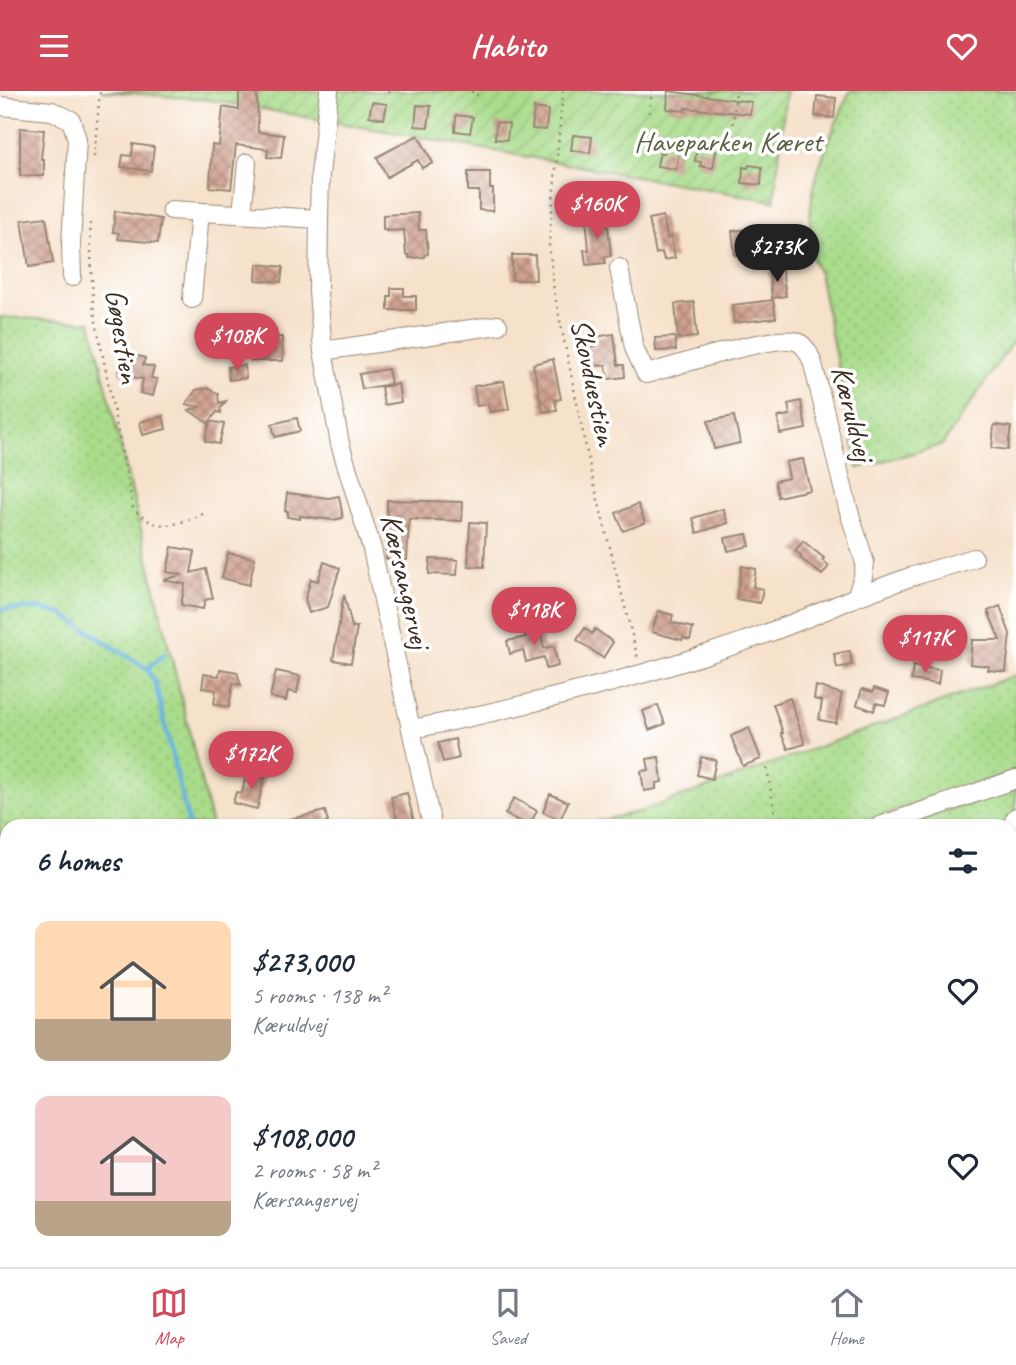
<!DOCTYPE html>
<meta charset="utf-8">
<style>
:root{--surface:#fff;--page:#f2f2f3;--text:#1f2937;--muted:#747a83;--line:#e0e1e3;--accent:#d1495b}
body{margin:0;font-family:Caveat,sans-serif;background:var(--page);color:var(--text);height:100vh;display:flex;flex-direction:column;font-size:26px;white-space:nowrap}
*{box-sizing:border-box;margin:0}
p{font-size:23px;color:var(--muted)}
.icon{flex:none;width:38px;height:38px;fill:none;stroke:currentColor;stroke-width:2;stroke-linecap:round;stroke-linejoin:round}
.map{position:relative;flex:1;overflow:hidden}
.panel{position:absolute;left:0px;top:728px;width:1017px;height:448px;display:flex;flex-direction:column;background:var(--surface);border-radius:21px 21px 0 0;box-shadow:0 2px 5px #0004}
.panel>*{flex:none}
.price{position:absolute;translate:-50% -60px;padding:0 16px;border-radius:24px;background:var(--accent);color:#fff;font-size:23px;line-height:46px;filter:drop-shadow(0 2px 4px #0008)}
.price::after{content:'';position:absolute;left:50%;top:42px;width:21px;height:16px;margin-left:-10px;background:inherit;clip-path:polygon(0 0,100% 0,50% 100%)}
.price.current{background:#222;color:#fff}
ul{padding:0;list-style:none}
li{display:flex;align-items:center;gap:21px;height:175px;padding:0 35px}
li span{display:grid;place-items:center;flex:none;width:196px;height:140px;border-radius:14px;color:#555}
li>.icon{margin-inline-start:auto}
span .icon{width:84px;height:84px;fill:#fffc;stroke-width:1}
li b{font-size:30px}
h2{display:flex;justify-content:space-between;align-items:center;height:84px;padding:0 35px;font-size:30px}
header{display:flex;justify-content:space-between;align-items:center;height:91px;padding:0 35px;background:var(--accent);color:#fff;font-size:32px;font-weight:700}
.menu{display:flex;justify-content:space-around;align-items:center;height:98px;border-top:2px solid var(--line);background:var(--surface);font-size:19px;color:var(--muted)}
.menu a{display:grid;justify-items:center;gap:4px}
.menu .current{color:var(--accent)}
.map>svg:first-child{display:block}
.grass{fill:url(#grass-dots);stroke:#728354;stroke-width:2}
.wetland{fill:url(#wetland-marsh);stroke:#728354;stroke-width:2}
.sand{fill:url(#sand-dots);stroke:#94825e;stroke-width:2}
.garden{fill:url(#garden-furrows);stroke:#728354;stroke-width:2}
.water{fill:url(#water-waves);stroke:#506e7e;stroke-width:2}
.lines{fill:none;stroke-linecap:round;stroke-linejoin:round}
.stream{stroke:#66b3df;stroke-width:4.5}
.building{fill:url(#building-cross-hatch)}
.minor-casing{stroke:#988674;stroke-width:20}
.path{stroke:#988674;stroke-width:2.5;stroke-dasharray:2 5;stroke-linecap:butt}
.minor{stroke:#fff;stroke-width:18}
.labels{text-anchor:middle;stroke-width:7;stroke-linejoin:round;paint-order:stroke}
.park-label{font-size:30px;fill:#5c5f3f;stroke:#fff}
.street-label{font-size:30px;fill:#3b2a1e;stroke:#fff}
</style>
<header><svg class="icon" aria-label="menu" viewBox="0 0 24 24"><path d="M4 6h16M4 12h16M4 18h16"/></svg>Habito<svg class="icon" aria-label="heart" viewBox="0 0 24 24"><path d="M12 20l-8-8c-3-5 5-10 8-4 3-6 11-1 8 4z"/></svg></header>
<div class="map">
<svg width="1016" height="1176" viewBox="0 0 1016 1176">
<defs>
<pattern id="grass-dots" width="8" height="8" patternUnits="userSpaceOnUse" patternTransform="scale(1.75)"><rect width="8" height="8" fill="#a9dc8b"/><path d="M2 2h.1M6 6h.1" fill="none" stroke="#92bd78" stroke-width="1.8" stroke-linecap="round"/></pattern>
<pattern id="wetland-marsh" width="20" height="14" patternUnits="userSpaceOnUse" patternTransform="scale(1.75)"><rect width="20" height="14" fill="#a9dc8b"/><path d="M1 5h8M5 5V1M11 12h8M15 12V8" fill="none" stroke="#92bd78"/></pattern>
<pattern id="sand-dots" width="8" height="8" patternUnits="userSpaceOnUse" patternTransform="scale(1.75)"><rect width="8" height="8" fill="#eeda9e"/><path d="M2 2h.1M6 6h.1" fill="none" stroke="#cdbb88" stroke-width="1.8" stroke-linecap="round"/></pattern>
<pattern id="garden-furrows" width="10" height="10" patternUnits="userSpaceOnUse" patternTransform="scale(1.75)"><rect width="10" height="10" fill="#a9dc8b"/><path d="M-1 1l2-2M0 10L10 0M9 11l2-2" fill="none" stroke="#92bd78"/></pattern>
<pattern id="water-waves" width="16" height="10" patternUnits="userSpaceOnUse" patternTransform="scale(1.75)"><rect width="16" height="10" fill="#66b3df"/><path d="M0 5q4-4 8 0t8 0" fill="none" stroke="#5592b4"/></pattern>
<pattern id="building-cross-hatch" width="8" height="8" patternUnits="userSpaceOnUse" patternTransform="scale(1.75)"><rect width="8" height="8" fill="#d0a18f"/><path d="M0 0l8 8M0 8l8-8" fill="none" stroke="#aa8374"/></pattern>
</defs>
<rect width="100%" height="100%" fill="#fff"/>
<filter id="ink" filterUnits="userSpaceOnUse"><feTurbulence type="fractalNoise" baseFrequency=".0143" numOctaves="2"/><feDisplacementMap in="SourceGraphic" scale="14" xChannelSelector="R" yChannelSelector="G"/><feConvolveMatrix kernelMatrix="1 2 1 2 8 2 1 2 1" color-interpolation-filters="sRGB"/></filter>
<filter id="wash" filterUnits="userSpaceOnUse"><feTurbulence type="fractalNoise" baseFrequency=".00686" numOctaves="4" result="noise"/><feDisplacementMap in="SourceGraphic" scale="28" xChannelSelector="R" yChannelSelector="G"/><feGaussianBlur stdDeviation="1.57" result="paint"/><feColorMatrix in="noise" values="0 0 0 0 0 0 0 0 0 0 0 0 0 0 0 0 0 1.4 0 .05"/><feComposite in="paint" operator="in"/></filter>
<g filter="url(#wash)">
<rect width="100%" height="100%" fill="#f6e1ca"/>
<path class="grass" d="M850,0H1016V246L942,354L858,377L819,182C810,168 811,156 810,140C808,88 830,47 850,0Z
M0,226L91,231L212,735H7V953L0,954Z
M1016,584V680L850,735H577L642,720Z
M1016,698V1015L1010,1014V735H900Z
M7,966V1169H450L444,1176H0V968Z"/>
<path class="wetland" d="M351,1169H382L383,1176H338Z"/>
<path class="sand" d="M450,1169H512L506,1176H444Z"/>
<path class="garden" d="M101,0H786L774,110L211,9Z"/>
<path class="water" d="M1010,1014L1016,1015V1176H506L512,1169H1010Z"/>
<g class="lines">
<path class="stream" d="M0,518H43L64,524L147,578L155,592L189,735
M147,578L165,563"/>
</g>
<g id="blocks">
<path class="building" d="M239,0H257L258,41L284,44L281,67L267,66L268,58L236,54L231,98L210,96L212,54L219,55L223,16L239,19Z
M668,0L752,11L750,23L685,17V20L667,18Z
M817,5L836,7L834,27L815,25Z
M372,11L387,13L384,28L369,25Z
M417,14L431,15L428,36L415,35Z
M534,17L548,19L546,39L532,38Z
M456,24L473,26L470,42L455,40Z
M496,31L509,33L507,49L495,48Z
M20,37L44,39L41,68H44V85H20Z
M418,44L433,72L422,77L418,69L387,86L377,66Z
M573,44L592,46L590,62L571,59Z
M133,53L154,56L151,80L121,76L123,64L132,65Z
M664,57L679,60L676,78L657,75L660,61L664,62Z
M697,57L716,60L713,77L700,75L701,71L695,70Z
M749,74L762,76L761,94L742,92L743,76L748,77Z
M468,81H490V98H493V120L479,119V100H468Z
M115,120L161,128L158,152L118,148L119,142L113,141Z
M418,122L419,139H426L428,163L424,164V166L409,167V164H406L404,139L386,140L387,138H383V124Z
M601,124L602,134H608L611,165L605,166V172L586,174L584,159H589L586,126Z
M663,125L667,147L671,146L675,167L664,169L662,161L656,163L649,128Z
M46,126L53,172L29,176L22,129Z
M762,137L764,156L753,157L754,162L735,164L732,140Z
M512,164H535L536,189H512Z
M257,173L283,176L281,191L256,189Z
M782,178L786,205L772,207L769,180Z
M391,197H404V205H416V219H388V205H391Z
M773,209L776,227L734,232L732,214Z
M694,211L697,246L678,248L675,213Z
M614,243L618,274H624L625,286L608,288L606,274L584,276L582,257L596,255L595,246Z
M269,246H282L283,270H251V249H269Z
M675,246L676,259L656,260L655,247Z
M127,262L145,267L143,274L154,276L151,287L157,288L153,305L140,302L143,288L119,283L122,269L125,270Z
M553,268L561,308L555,309L557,319L543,321L533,273Z
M245,274L246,287L229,289L228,276Z
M388,278L391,293L362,298L359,283Z
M504,290L509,318L490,321L488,313L477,315L474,295Z
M398,293L401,311L384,314L381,296Z
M208,297L218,303L219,312L226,310L220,318L221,322L217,321L210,330L224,333L219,353L205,350L210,330L209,333L189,319L199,316L186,313L196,299Z
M801,310L806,338L780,343L778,326L790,324L788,313Z
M163,325L166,338L143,344L140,331Z
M734,325L740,352L714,358L708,330Z
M297,327L300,340L275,346L272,333Z
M994,334L1011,336L1008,359L992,357Z
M803,368L810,399L778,406L775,390L789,387L786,371Z
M287,402L329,407L339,405L343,427L333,429L300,425V428L287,426L288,420H285Z
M387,409L463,411L462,430L409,428L407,469L386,468Z
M638,413L645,432L623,440L616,422Z
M723,418L728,432L697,442L693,427Z
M470,431L486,432L484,476L468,475Z
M747,443L750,455L728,460L725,447Z
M803,450L824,467L822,469L829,475L822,484L800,467L802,465L795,460Z
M172,456L195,460L191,482L206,478L213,507L205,509L203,518L181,514L185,493L163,489L183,484L167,481Z
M228,462L255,467L249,494L222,487Z
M430,468L458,469L457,484L429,483Z
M324,471L340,477L328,516L309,522L305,508L311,488L318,490Z
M742,475L756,478L753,496L763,498L760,512L736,508Z
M344,503L352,536H357L351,572L333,569Z
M1000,515L1010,543L1006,581L988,579L989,575L970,573L972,549H1000L988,520Z
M658,520L673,524L671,531L693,537L690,549L683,547L682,549L652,541Z
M538,533L544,557L554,555L558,575L546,578L544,566L526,571L523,559L510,563L507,550L526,546L523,536Z
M585,537L592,543L595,538L613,551L603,567L577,549Z
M850,560L852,574L837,577L834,563Z
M913,575L940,579L938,593L911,589Z
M220,578L237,581L241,594L233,592L229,616L214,613L216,599L202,597L204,583L219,585Z
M276,580L300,585L297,602L288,600L286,610L270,606Z
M816,595L842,603L836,632L819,629L822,610L814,608Z
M874,597L889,602L885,614L876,612L874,620L857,614L862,598L873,601Z
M790,607L805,653L788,658L781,642H783L773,613Z
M658,614L665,633L649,639L643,620Z
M749,637L761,668L743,675L731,645Z
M455,648L459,667L443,671L438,652Z
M659,666L662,691L656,692V698L644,700L641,680L649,679L647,668Z
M701,666L716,669L712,688L697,684Z
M247,680L265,684L257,718L233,712L236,701L242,702Z
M407,702L415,735H399L391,706Z
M550,703L568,711L560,729L543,721Z
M514,707L537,720L529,735L505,723Z
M325,720L328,731L324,732L325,735H284L283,730Z"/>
</g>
</g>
<g filter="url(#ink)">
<use href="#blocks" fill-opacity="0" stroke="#988674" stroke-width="2"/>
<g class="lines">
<g class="minor-casing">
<path id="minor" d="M329,0L320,84L319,128L318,201L323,260L340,353L372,458L432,735
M0,15L52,20L71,29L77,48L71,153L72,186
M171,119L319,128
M242,123L247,72
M192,208L200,121
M323,260L498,234
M856,506L910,486L974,467
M411,638C457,630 502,619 547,608C656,581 753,552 856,506L863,486L865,472L848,417L813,273C810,265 807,256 798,251C778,241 673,276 646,283L634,257L619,177
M880,735L1016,688
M1010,738L1016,726
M0,960L7,958"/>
</g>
<path class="path" d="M472,0V3L483,5
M563,0L549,153L554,200L591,381L638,568
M389,2V0
M649,22L652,0
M733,33L736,0
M94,66L100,0
M90,132L93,215L133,417C156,442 174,435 203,423
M767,677L777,735
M1010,772H1016
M1010,924H1016
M325,1176L335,1169"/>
<use href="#minor" class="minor"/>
</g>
</g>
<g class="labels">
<g class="park-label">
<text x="728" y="60">Haveparken Kæret</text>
</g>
<g class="street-label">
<text transform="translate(123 245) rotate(81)" y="10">Gøgestien</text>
<text transform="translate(594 291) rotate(78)" y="10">Skovduestien</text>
<text transform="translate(853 322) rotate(76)" y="10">Kæruldvej</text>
<text transform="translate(406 490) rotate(77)" y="10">Kærsangervej</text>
</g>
</g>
</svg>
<b class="price" style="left:597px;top:150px">$160K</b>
<b class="price current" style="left:777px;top:193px">$273K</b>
<b class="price" style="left:237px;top:282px">$108K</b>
<b class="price" style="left:534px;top:556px">$118K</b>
<b class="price" style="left:925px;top:584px">$117K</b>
<b class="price" style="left:251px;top:700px">$172K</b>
<section class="panel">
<h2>6 homes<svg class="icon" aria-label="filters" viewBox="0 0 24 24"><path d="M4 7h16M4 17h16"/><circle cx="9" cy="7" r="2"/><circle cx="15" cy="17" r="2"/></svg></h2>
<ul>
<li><span style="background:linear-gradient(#ffd9b3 70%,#b9a48a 0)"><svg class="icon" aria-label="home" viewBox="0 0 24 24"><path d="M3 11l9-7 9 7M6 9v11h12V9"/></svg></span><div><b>$273,000</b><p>5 rooms · 138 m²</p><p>Kæruldvej</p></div><svg class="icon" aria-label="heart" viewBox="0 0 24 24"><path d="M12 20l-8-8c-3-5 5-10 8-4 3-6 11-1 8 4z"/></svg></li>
<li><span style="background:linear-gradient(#f6c9c9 75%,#b9a48a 0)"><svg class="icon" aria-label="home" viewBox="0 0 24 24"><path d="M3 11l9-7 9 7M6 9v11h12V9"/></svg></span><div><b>$108,000</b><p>2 rooms · 58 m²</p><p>Kærsangervej</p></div><svg class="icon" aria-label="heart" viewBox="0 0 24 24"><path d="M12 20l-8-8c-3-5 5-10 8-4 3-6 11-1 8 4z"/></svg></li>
</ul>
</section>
</div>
<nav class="menu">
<a class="current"><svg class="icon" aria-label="map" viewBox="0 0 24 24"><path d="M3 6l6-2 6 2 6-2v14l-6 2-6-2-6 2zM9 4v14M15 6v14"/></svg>Map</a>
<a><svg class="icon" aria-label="saved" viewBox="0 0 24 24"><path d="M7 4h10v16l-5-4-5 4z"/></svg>Saved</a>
<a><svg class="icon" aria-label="home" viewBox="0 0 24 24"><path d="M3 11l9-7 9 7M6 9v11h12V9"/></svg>Home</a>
</nav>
